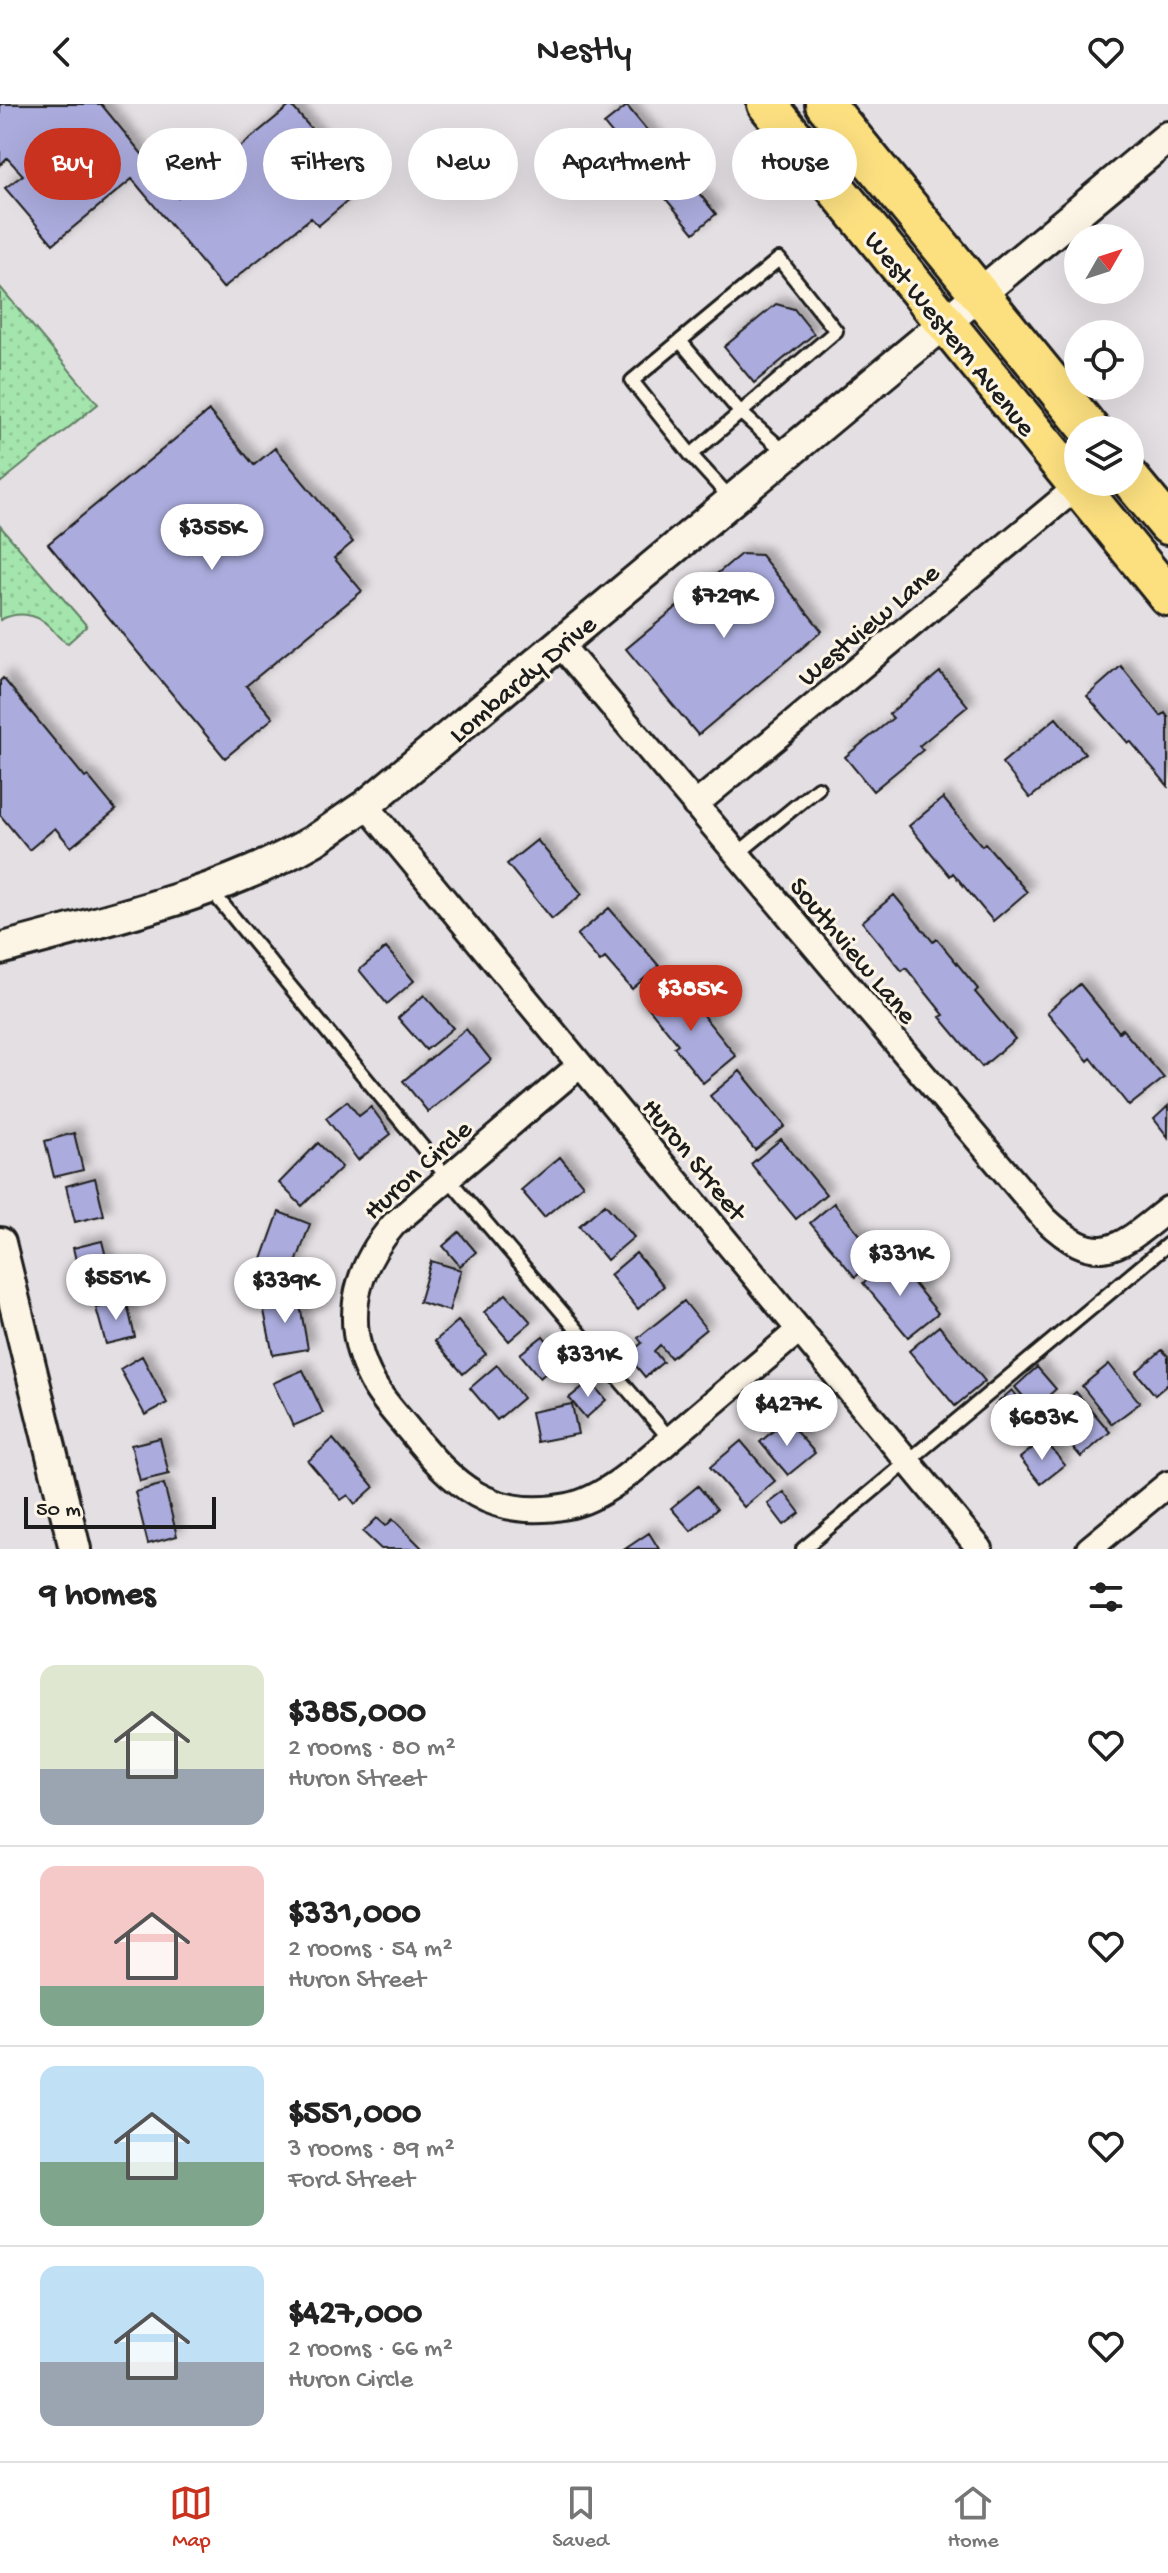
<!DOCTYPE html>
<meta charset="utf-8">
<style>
:root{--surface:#fff;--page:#f6f6f6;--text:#222;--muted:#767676;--line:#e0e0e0;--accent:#c8321e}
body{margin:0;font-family:"Gochi Hand",sans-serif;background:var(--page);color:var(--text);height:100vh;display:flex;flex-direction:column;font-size:30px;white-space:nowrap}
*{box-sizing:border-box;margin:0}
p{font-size:26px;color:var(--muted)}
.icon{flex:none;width:44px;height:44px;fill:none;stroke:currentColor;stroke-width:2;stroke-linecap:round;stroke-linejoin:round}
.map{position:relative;height:1445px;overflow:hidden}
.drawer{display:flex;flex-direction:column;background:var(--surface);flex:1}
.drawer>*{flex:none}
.guide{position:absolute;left:24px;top:24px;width:1120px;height:72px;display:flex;gap:16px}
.needle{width:52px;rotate:51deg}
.tools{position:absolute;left:1064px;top:120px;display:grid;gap:16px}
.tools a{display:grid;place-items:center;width:80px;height:80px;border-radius:50%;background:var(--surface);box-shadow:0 8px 32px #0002;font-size:40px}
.scale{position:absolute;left:24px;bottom:20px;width:192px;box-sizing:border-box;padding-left:8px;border:4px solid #1c1c1c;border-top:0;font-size:22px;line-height:28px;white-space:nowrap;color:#1c1c1c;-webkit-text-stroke:6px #fcf5e5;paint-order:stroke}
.price{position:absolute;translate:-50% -68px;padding:0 18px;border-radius:28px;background:#fff;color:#222;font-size:26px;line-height:52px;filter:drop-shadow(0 2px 4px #0008)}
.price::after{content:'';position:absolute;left:50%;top:48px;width:24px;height:18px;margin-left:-12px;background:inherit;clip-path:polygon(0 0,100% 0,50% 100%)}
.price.on{background:var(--accent);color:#fff}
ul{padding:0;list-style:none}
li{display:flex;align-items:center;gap:24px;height:200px;padding:0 40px}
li+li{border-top:2px solid var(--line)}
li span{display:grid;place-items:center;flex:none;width:224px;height:160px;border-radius:16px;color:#555}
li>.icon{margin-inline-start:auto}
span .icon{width:96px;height:96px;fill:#fffc;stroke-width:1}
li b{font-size:34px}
h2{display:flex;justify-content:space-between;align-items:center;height:96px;padding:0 40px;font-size:34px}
.pill{padding:0 28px;border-radius:36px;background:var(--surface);box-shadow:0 8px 32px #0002;font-size:28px;line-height:72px}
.pill.on{background:var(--accent);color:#fff}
header{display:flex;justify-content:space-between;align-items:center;height:104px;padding:0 40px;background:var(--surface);font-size:36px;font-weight:600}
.dock{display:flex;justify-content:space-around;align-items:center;height:112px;border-top:2px solid var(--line);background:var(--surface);font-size:22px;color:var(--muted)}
.dock a{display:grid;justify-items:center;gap:4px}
.dock .on{color:var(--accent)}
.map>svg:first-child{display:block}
.grass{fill:url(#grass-dots);stroke:#608064;stroke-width:2}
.building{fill:#abacdd;stroke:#1c1c1c;stroke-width:2;filter:url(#shadow)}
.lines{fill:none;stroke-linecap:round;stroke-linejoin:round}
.service-casing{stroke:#1c1c1c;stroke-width:18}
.minor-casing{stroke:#1c1c1c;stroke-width:30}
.tertiary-casing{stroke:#1c1c1c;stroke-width:36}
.primary-casing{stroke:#1c1c1c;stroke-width:44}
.service{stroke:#fcf5e5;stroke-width:12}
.minor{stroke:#fcf5e5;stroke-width:24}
.tertiary{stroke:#fcf5e5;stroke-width:30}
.primary{stroke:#fce080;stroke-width:38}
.labels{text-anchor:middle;stroke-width:6;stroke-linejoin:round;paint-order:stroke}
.street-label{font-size:28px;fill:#1c1c1c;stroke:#fcf5e5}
</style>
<header><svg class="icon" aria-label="back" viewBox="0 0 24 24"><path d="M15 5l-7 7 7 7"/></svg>Nestly<svg class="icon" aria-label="heart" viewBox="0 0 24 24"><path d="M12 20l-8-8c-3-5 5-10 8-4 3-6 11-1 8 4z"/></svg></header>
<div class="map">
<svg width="1168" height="1445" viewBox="0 0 1168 1445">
<defs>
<pattern id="grass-dots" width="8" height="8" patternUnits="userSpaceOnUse" patternTransform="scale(2)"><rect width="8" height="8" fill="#a4e5ad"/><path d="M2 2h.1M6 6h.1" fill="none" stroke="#8dc494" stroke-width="1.8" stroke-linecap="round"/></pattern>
<filter id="shadow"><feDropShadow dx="7" dy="-7" stdDeviation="4" flood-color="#0004"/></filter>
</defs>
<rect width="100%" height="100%" fill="#e4dfe3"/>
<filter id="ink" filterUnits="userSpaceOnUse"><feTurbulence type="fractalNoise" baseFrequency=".0125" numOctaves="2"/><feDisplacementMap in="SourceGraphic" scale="16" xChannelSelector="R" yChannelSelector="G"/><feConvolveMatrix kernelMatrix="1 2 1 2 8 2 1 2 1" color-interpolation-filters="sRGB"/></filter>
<g filter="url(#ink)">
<path class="grass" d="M0,183L98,300L0,379Z
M0,422L87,522L68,539C59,536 56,529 49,522C35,508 16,508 0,516Z"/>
<path class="building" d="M0,0H101L178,94L291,1L362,85L318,122L311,114L223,184L132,75L53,140L5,84L23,71L7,54L0,61Z
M627,2L716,110L694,129L604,20Z
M776,200L794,205L814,230L754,279L724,243Z
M209,307L254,361L275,344L353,438L334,454L362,487L246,582L273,614L225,654L48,440Z
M741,450L761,451L822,527L698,631L626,545Z
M1121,562L1161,612L1165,609L1168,613V682L1131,638L1128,639L1087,592Z
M940,568L968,602L919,642L923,646L873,687L845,653L893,614L889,610Z
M3,574L85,674L88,672L116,706L71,743L55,724L29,746L0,711V577Z
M1056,614L1085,649L1030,694L1002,659Z
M943,694L982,742L985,739L1027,788L993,817L953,769L950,772L909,722Z
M537,736L582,790L552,815L507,760Z
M894,791L933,838L937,835L978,885L975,888L1015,935L982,963L940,913L944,911L906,864L902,867L862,818Z
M609,804L659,862L632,885L605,854L600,858L577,831Z
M386,844L414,877L387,900L359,866Z
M676,878L736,952L703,979L674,943L678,940L647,902Z
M1080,880L1119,928L1122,925L1164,974L1129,1002L1091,954L1088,957L1047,908Z
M424,891L453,924L426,946L398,914Z
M466,925L491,956L428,1008L403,977Z
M740,967L785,1022L755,1046L710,992Z
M347,997L359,1012L371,1003L391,1030L358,1056L326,1014Z
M1168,1002V1033L1154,1015Z
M74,1029L83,1066L54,1073L45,1037Z
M781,1035L826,1090L796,1115L751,1060Z
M318,1039L342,1063L302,1102L279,1079Z
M560,1053L583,1081L544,1113L521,1086Z
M95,1074L104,1111L75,1118L66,1082Z
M834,1099L879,1154L855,1173L810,1119Z
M605,1100L634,1133L607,1156L579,1122Z
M279,1108L310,1120L291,1173L260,1161Z
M459,1128L476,1148L460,1162L443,1142Z
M102,1137L111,1173L82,1181L73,1144Z
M636,1149L664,1182L638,1205L610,1171Z
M893,1154L938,1209L908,1233L863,1179Z
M431,1157L461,1166L449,1207L419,1198Z
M298,1190L308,1245L273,1251L262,1197Z
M506,1190L531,1218L509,1237L484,1208Z
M126,1196L135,1233L106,1240L96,1204Z
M684,1197L706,1225L671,1254L660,1241L654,1247L663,1258L645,1273L627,1251L642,1239L638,1234Z
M458,1217L486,1250L463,1270L435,1237Z
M939,1222L985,1277L955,1302L909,1247Z
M543,1232L562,1255L540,1274L520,1250Z
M1162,1246L1168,1252V1280L1155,1291L1136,1268Z
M142,1252L167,1299L145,1311L120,1265Z
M1109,1260L1140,1299L1112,1320L1082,1282Z
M497,1261L523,1294L497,1316L470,1284Z
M1037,1263L1056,1285L1034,1305L1015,1283Z
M303,1266L323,1309L293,1322L273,1279Z
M590,1277L606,1296L586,1314L569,1294Z
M1012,1286L1029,1307L1012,1321L995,1301Z
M1076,1288L1110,1328L1081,1353L1047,1313Z
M572,1300L578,1330L537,1338L531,1308Z
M786,1316L815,1349L788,1371L760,1338Z
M160,1334L169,1370L140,1377L131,1341Z
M333,1335L374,1383L355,1400L348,1391L341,1396L308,1357Z
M1044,1335L1065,1361L1041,1380L1020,1354Z
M741,1337L775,1377L744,1403L710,1363Z
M164,1380L177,1432L148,1440L135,1388Z
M698,1382L717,1405L691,1427L671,1404Z
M784,1388L800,1409L784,1421L768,1400Z
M377,1414L386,1422L393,1415L423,1445H381L363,1428Z
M649,1429L659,1445H625Z"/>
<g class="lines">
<g class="service-casing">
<path id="service" d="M680,237L632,277L691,351L836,227L779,155L680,237L740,308L787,350
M691,351L732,396
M736,751L818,684
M210,785L447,1073L670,1335
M803,1445L1168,1140"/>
</g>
<g class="minor-casing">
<path id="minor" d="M560,540L1045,1115C1099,1166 1118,1145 1168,1105
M366,701L980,1445
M695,701L1078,382
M580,961L394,1120C353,1167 342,1221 372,1277C381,1295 396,1310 409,1326C453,1381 491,1417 568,1402C610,1394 654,1348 687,1321C724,1289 762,1258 799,1226
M1089,1445L1168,1380"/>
</g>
<g class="tertiary-casing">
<path id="tertiary" d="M0,845C104,816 221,791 315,736C332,725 349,712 366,701L1168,33
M0,1139L75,1445"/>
</g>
<g class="primary-casing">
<path id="primary" d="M767,0L1168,492
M825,0L1090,326
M1130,375L1168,421"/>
</g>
<use href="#service" class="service"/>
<use href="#minor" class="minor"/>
<use href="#tertiary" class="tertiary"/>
<use href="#primary" class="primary"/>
</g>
</g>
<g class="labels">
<g class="street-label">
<text transform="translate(952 228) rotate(51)" y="10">West Western Avenue</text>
<text transform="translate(867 519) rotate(-40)" y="10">Westview Lane</text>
<text transform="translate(521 573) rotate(-40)" y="10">Lombardy Drive</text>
<text transform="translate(855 845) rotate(50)" y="10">Southview Lane</text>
<text transform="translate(696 1054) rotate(51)" y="10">Huron Street</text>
<text transform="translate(416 1064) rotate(-42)" y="10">Huron Circle</text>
</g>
</g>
</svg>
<div class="tools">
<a><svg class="needle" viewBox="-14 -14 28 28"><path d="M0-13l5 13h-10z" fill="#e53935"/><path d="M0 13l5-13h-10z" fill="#767676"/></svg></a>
<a><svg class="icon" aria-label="locate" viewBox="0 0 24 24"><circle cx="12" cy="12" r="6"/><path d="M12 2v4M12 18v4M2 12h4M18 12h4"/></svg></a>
<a><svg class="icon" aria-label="layers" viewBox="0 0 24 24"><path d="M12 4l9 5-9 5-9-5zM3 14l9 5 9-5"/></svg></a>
</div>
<div class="scale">50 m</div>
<b class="price" style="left:212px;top:468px">$355K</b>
<b class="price" style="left:724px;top:536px">$729K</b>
<b class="price on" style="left:691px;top:929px">$385K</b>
<b class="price" style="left:900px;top:1194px">$331K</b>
<b class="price" style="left:116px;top:1218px">$551K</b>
<b class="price" style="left:285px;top:1221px">$339K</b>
<b class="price" style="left:588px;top:1295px">$331K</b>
<b class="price" style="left:787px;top:1344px">$427K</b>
<b class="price" style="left:1042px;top:1358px">$683K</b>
<div class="guide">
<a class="pill on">Buy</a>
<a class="pill">Rent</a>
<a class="pill">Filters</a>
<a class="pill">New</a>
<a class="pill">Apartment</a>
<a class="pill">House</a>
</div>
</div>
<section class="drawer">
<h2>9 homes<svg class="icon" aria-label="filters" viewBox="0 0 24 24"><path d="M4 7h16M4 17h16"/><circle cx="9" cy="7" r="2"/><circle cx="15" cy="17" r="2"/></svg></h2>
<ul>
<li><span style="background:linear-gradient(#dfe7d0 65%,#9aa5b1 0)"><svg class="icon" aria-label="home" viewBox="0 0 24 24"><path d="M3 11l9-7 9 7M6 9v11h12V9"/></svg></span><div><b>$385,000</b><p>2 rooms · 80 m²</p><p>Huron Street</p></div><svg class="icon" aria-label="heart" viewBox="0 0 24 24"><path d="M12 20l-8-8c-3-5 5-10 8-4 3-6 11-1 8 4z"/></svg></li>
<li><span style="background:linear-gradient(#f6c9c9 75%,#7fa58c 0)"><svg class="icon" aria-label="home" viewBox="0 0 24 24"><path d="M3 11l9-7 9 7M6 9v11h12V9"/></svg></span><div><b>$331,000</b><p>2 rooms · 54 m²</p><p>Huron Street</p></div><svg class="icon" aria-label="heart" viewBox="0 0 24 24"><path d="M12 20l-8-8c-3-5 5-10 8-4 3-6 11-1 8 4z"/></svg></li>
<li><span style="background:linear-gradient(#bfe0f5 60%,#7fa58c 0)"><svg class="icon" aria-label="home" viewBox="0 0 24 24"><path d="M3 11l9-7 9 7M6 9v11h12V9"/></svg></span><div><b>$551,000</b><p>3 rooms · 89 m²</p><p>Ford Street</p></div><svg class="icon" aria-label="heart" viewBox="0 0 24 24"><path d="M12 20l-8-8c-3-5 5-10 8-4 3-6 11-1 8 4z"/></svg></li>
<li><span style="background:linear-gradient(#bfe0f5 60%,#9aa5b1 0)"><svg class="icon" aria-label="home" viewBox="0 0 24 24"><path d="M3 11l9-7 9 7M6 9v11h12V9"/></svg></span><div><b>$427,000</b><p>2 rooms · 66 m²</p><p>Huron Circle</p></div><svg class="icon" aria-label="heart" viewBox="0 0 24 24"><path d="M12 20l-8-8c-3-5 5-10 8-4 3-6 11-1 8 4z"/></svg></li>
</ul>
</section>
<nav class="dock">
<a class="on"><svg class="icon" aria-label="map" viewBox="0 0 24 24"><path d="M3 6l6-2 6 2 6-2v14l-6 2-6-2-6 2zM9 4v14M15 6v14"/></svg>Map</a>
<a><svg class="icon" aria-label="saved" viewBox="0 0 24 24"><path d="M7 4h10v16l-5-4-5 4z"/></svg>Saved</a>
<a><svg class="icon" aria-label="home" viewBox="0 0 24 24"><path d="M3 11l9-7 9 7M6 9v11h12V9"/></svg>Home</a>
</nav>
